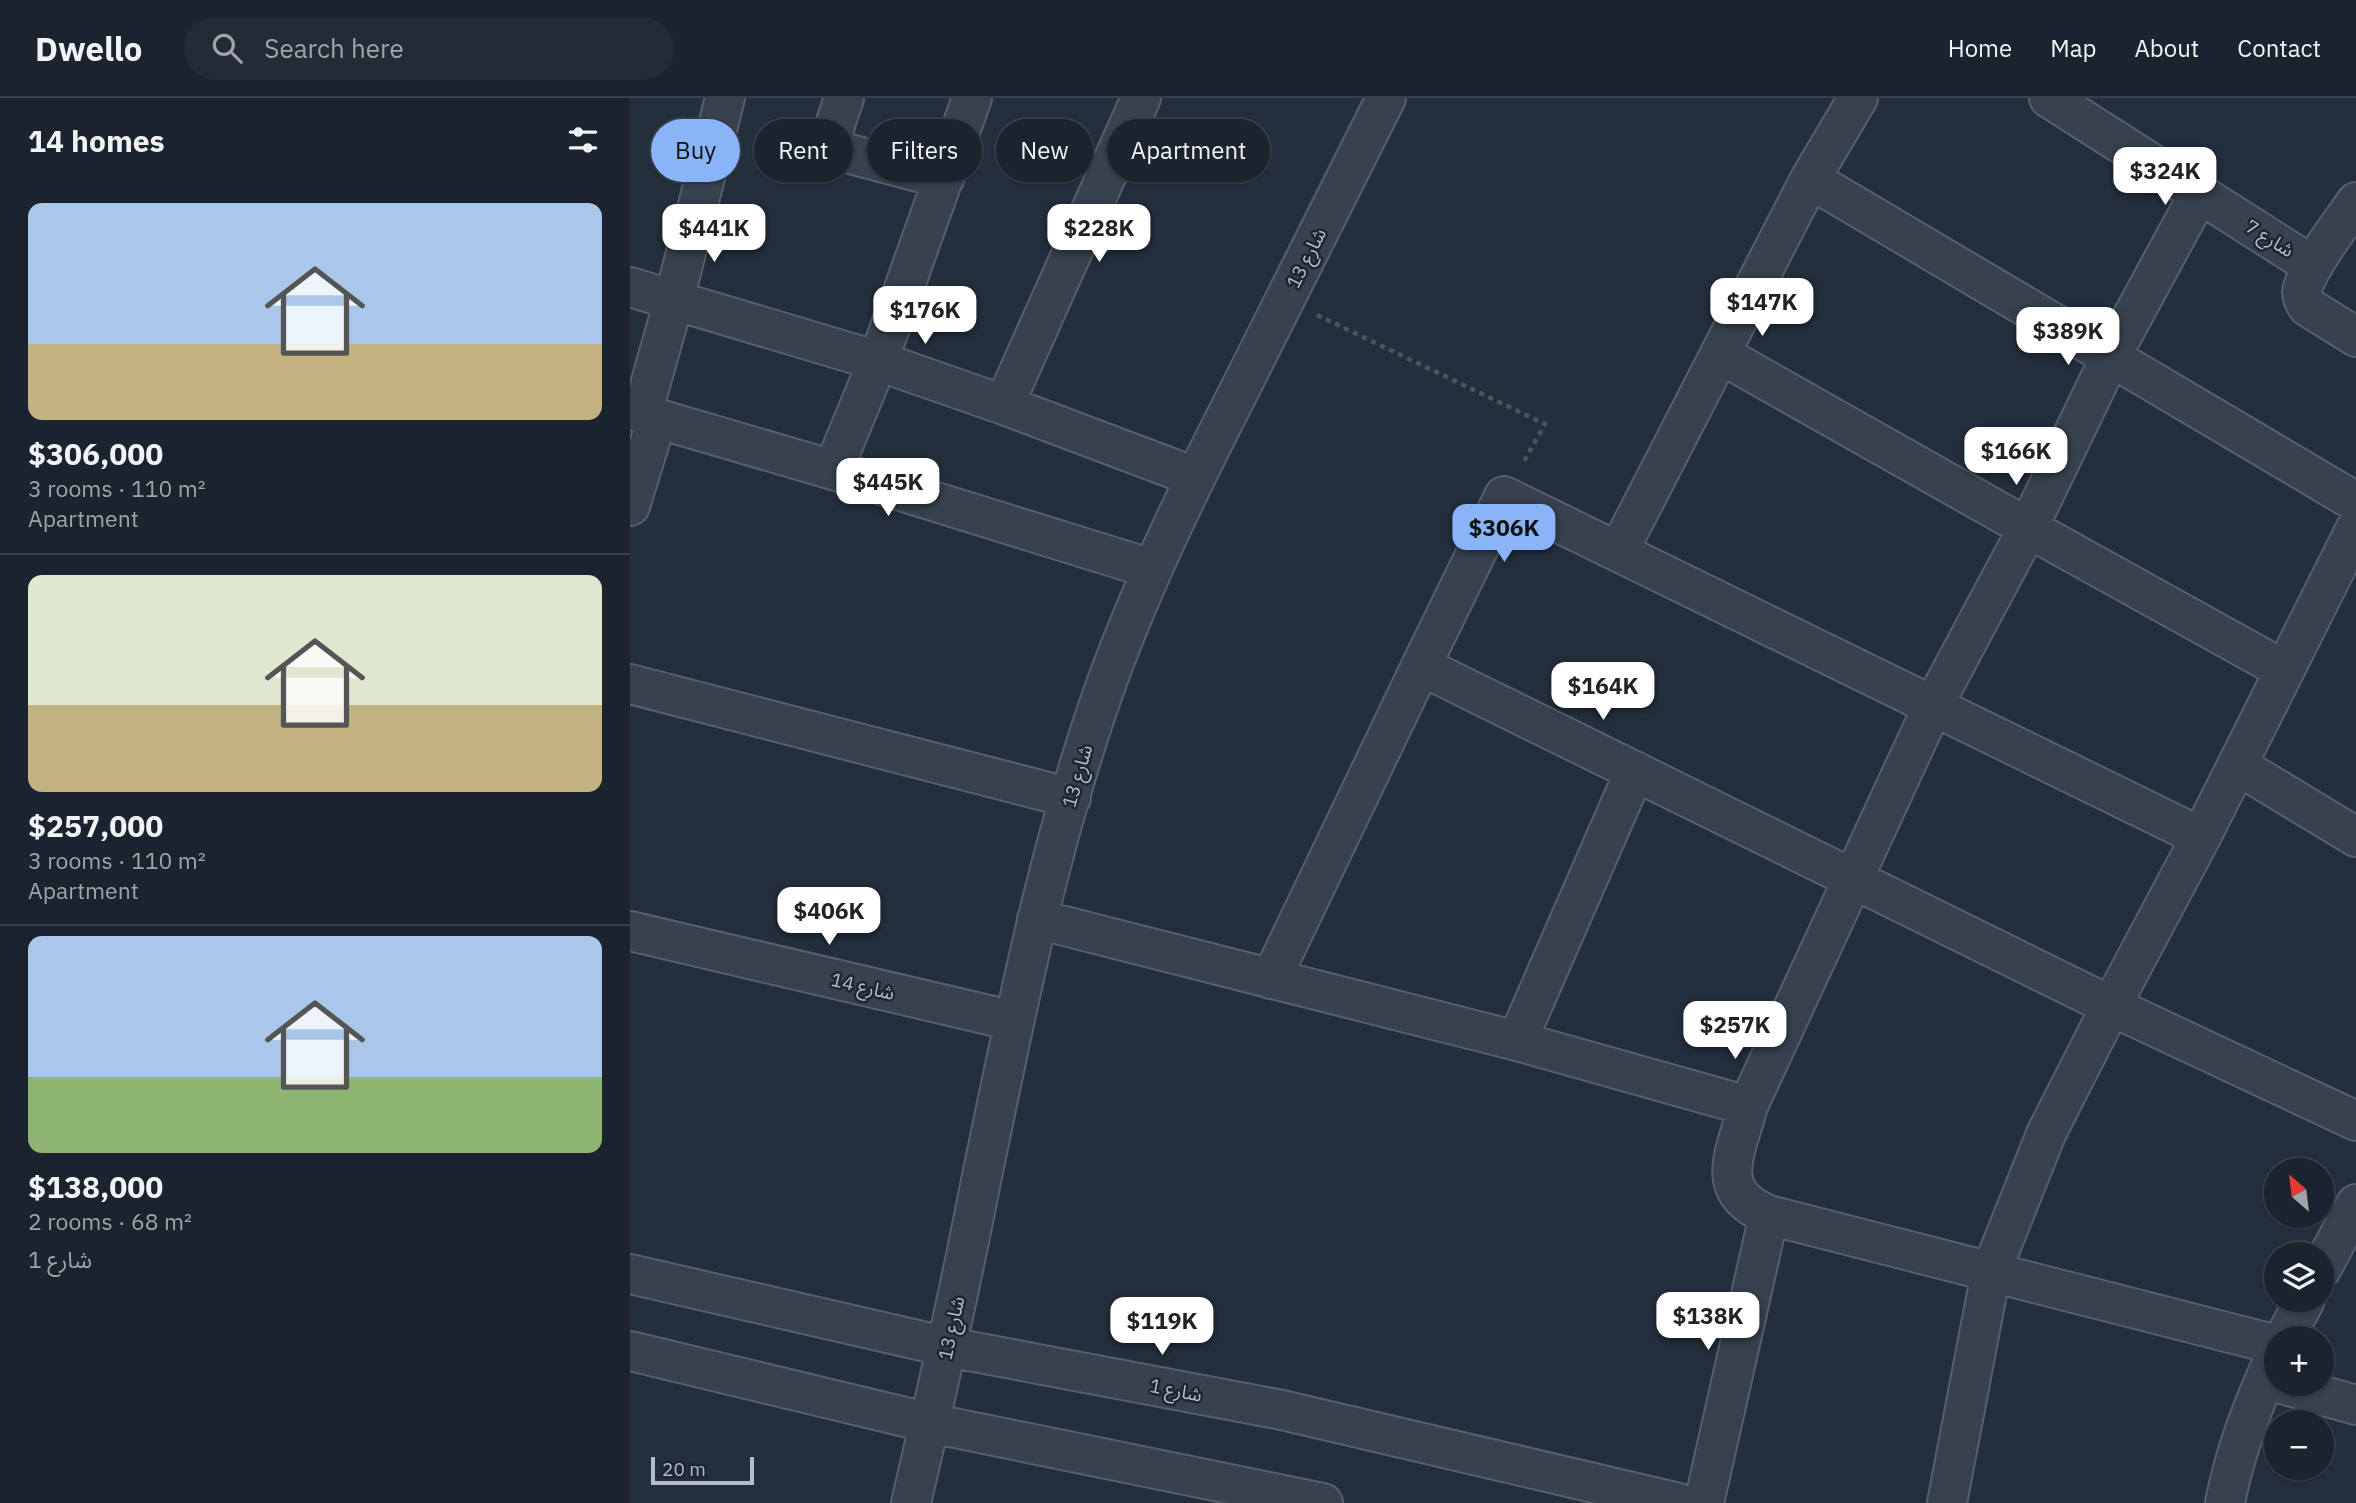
<!DOCTYPE html>
<meta charset="utf-8">
<style>
:root{--surface:#1b232e;--page:#242b36;--text:#f1f3f6;--muted:#a0a4aa;--line:#39404a;--accent:#8ab4f8}
body{margin:0;font-family:"IBM Plex Sans","Noto Sans Arabic",sans-serif;background:var(--page);color:var(--text);height:100vh;display:flex;flex-direction:column;font-size:26px;white-space:nowrap}
*{box-sizing:border-box;margin:0}
p{font-size:23px;color:var(--muted)}
.icon{flex:none;width:38px;height:38px;fill:none;stroke:currentColor;stroke-width:2;stroke-linecap:round;stroke-linejoin:round}
.map{position:relative;flex:1;overflow:hidden}
.details{display:flex;flex-direction:column;background:var(--surface);width:630px}
.details>*{flex:none}
.hud{position:absolute;left:21px;top:21px;width:665px;height:63px;display:flex;gap:14px}
.needle{width:46px;rotate:332deg}
.tools{position:absolute;left:1634px;top:1060px;display:grid;gap:14px}
.tools a{display:grid;place-items:center;width:70px;height:70px;border-radius:50%;background:var(--surface);box-shadow:0 2px 5px #0004,0 0 0 2px var(--line);font-size:35px}
.scale{position:absolute;left:21px;bottom:18px;width:103px;box-sizing:border-box;padding-left:7px;border:4px solid #b4bcc9;border-top:0;font-size:19px;line-height:24px;white-space:nowrap;color:#b4bcc9;-webkit-text-stroke:5px #1d2633;paint-order:stroke}
.price{position:absolute;translate:-50% -60px;padding:0 16px;border-radius:14px;background:#fff;color:#222;font-size:23px;line-height:46px;filter:drop-shadow(0 2px 4px #0008)}
.price::after{content:'';position:absolute;left:50%;top:42px;width:21px;height:16px;margin-left:-10px;background:inherit;clip-path:polygon(0 0,100% 0,50% 100%)}
.price.active{background:var(--accent);color:#111}
ul{padding:0;list-style:none}
li{display:grid;align-content:center;gap:14px;height:371px;padding:0 28px}
li+li{border-top:2px solid var(--line)}
li span{display:grid;place-items:center;height:217px;border-radius:14px;color:#555}
li>.icon{margin-inline-start:auto}
span .icon{width:126px;height:126px;fill:#fffc;stroke-width:1}
li b{font-size:30px}
h2{display:flex;justify-content:space-between;align-items:center;height:84px;padding:0 28px;font-size:30px}
.pill{padding:0 24px;border-radius:32px;background:var(--surface);box-shadow:0 2px 5px #0004,0 0 0 2px var(--line);font-size:24px;line-height:63px}
.pill.active{background:var(--accent);color:#111}
header{display:flex;align-items:center;gap:42px;box-sizing:border-box;height:98px;padding:0 35px;background:var(--surface);border-bottom:2px solid var(--line)}
header strong{font-size:33px}
nav{display:flex;gap:38px;margin-inline-start:auto;font-size:24px}
.search{width:490px;height:63px;background:var(--page);display:flex;align-items:center;gap:18px;box-sizing:border-box;padding:0 24px;border-radius:38px;color:var(--muted);font-size:26px}
main{display:flex;flex:1;min-height:0}
.map>svg:first-child{display:block}
.lines{fill:none;stroke-linecap:round;stroke-linejoin:round}
.minor-casing{stroke:#565f6c;stroke-width:42}
.path{stroke:#44595c;stroke-width:4.5;stroke-dasharray:5 5;stroke-linecap:butt}
.minor{stroke:#38414e;stroke-width:38}
.labels{text-anchor:middle;stroke-width:5;stroke-linejoin:round;paint-order:stroke}
.street-label{font-size:19px;fill:#b4bcc9;stroke:#1d2633}
</style>
<header>
<strong>Dwello</strong>
<div class="search"><svg class="icon" aria-label="search" viewBox="0 0 24 24"><circle cx="10" cy="10" r="6"/><path d="M15 15l6 6"/></svg>Search here</div>
<nav><a>Home</a><a>Map</a><a>About</a><a>Contact</a></nav>
</header>
<main>
<section class="details">
<h2>14 homes<svg class="icon" aria-label="filters" viewBox="0 0 24 24"><path d="M4 7h16M4 17h16"/><circle cx="9" cy="7" r="2"/><circle cx="15" cy="17" r="2"/></svg></h2>
<ul>
<li><span style="background:linear-gradient(#a9c7e8 65%,#c2b280 0)"><svg class="icon" aria-label="home" viewBox="0 0 24 24"><path d="M3 11l9-7 9 7M6 9v11h12V9"/></svg></span><div><b>$306,000</b><p>3 rooms · 110 m²</p><p>Apartment</p></div></li>
<li><span style="background:linear-gradient(#dfe7d0 60%,#c2b280 0)"><svg class="icon" aria-label="home" viewBox="0 0 24 24"><path d="M3 11l9-7 9 7M6 9v11h12V9"/></svg></span><div><b>$257,000</b><p>3 rooms · 110 m²</p><p>Apartment</p></div></li>
<li><span style="background:linear-gradient(#a9c7e8 65%,#8fb573 0)"><svg class="icon" aria-label="home" viewBox="0 0 24 24"><path d="M3 11l9-7 9 7M6 9v11h12V9"/></svg></span><div><b>$138,000</b><p>2 rooms · 68 m²</p><p>شارع 1</p></div></li>
</ul>
</section>
<div class="map">
<svg width="1726" height="1405" viewBox="0 0 1726 1405">
<rect width="100%" height="100%" fill="#242f3e"/>
<g class="lines">
<g class="minor-casing">
<path id="minor" d="M95,0L44,202L12,316L203,372L522,471
M214,0C209,18 197,37 209,53L314,81
M1419,0L1683,168
M1180,81L1726,404
M1569,96L1480,260L1398,430L1303,608L1118,1008C1106,1055 1081,1094 1139,1117L1647,1247
M1726,104C1712,125 1675,171 1672,194C1672,200 1675,205 1678,209L1726,239
M0,189L248,263L374,307L565,379
M1090,256L1398,430L1654,572
M374,307L511,0
M203,372L248,263L342,0
M0,408L27,321
M1726,430L1571,739L1481,908L1726,1023
M988,454L1180,81L1228,0
M791,568L874,398L1571,739
M0,586L441,700
M1607,667L1726,739
M407,821L887,943L1118,1008
M0,833L384,923
M641,881L791,568L1481,908L1416,1036L1361,1174L1317,1405
M887,943L1005,673
M1692,1170L1726,1106
M0,1176L318,1249L652,1312L1049,1405
M1654,1241L1675,1202
M0,1253L300,1325L693,1405
M1652,1286L1726,1307
M281,1405C306,1298 330,1191 351,1083C386,914 419,744 478,581C514,483 560,389 608,295C657,196 707,98 756,0
M1074,1405L1139,1117
M1595,1405C1605,1353 1624,1303 1647,1255"/>
</g>
<path class="path" d="M687,217L915,326L892,367"/>
<use href="#minor" class="minor"/>
</g>
<g class="labels">
<g class="street-label">
<text transform="translate(1640 140) rotate(32)" y="7">شارع 7</text>
<text transform="translate(676 160) rotate(-63)" y="7">شارع 13</text>
<text transform="translate(447 678) rotate(-74)" y="7">شارع 13</text>
<text transform="translate(233 888) rotate(13)" y="7">شارع 14</text>
<text transform="translate(321 1230) rotate(-78)" y="7">شارع 13</text>
<text transform="translate(546 1292) rotate(11)" y="7">شارع 1</text>
</g>
</g>
</svg>
<div class="tools">
<a><svg class="needle" viewBox="-14 -14 28 28"><path d="M0-13l5 13h-10z" fill="#e53935"/><path d="M0 13l5-13h-10z" fill="#a0a4aa"/></svg></a>
<a><svg class="icon" aria-label="layers" viewBox="0 0 24 24"><path d="M12 4l9 5-9 5-9-5zM3 14l9 5 9-5"/></svg></a>
<a>+</a>
<a>−</a>
</div>
<div class="scale">20 m</div>
<b class="price" style="left:1535px;top:109px">$324K</b>
<b class="price" style="left:84px;top:166px">$441K</b>
<b class="price" style="left:469px;top:166px">$228K</b>
<b class="price" style="left:1132px;top:240px">$147K</b>
<b class="price" style="left:295px;top:248px">$176K</b>
<b class="price" style="left:1438px;top:269px">$389K</b>
<b class="price" style="left:1386px;top:389px">$166K</b>
<b class="price" style="left:258px;top:420px">$445K</b>
<b class="price active" style="left:874px;top:466px">$306K</b>
<b class="price" style="left:973px;top:624px">$164K</b>
<b class="price" style="left:199px;top:849px">$406K</b>
<b class="price" style="left:1105px;top:963px">$257K</b>
<b class="price" style="left:1078px;top:1254px">$138K</b>
<b class="price" style="left:532px;top:1259px">$119K</b>
<div class="hud">
<a class="pill active">Buy</a>
<a class="pill">Rent</a>
<a class="pill">Filters</a>
<a class="pill">New</a>
<a class="pill">Apartment</a>
</div>
</div>
</main>
